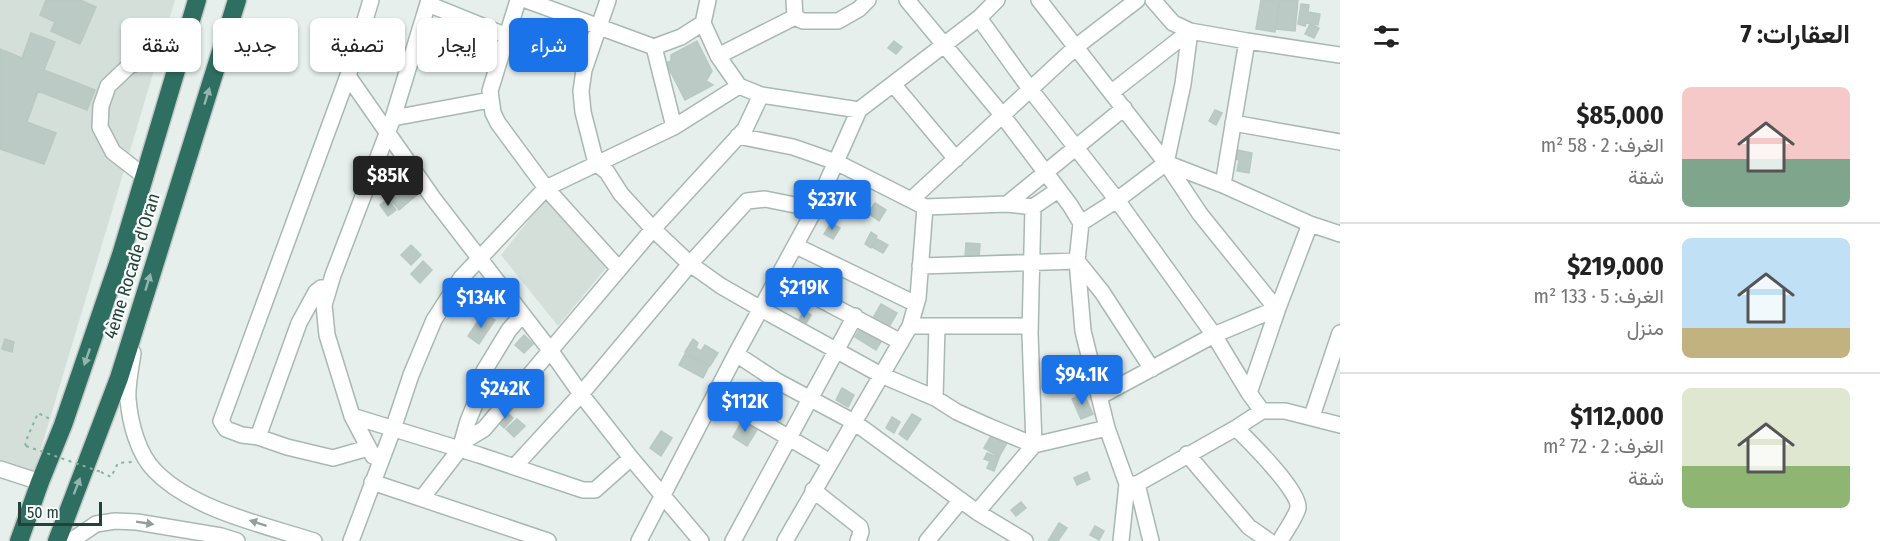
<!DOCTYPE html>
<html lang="ar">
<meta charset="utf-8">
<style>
:root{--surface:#fff;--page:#f6f6f6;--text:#222;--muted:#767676;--line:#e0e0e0;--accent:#1a73e8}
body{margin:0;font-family:"Fira Sans Condensed",Vazirmatn,sans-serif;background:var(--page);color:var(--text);direction:rtl;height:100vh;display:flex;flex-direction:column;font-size:22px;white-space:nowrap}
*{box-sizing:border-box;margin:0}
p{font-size:20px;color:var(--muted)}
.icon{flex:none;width:33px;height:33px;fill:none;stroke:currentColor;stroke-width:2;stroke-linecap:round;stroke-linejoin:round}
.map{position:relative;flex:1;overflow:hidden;direction:ltr}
.side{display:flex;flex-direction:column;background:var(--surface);width:540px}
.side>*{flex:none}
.banner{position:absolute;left:18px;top:18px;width:570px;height:54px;direction:rtl;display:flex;gap:12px}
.scale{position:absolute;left:18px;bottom:15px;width:84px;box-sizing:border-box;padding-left:6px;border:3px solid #24423a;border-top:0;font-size:16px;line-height:21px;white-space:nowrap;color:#24423a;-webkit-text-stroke:4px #f7fbf9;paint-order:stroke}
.price{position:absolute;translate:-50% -51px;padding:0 14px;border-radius:6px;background:var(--accent);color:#fff;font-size:20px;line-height:39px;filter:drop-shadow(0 2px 3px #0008)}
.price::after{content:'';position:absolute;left:50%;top:36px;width:18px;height:14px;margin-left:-9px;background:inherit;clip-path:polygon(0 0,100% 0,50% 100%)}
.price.on{background:#222;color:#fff}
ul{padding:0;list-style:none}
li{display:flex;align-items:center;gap:18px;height:150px;padding:0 30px}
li+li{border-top:2px solid var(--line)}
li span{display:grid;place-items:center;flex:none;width:168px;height:120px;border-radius:9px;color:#555}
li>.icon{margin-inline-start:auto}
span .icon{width:72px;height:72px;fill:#fffc;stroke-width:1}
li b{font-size:26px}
h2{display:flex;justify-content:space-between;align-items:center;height:72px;padding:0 30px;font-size:26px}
.chip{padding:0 21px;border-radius:9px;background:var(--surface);box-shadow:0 2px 4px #0004;font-size:21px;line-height:54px}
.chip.on{background:var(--accent);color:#fff}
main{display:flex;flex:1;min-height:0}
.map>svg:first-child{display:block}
.built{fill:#d4dfda}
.building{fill:#bbcac4;stroke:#b8c9c2;stroke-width:1.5}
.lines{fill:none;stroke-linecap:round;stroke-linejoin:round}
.minor-casing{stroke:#a8b8b2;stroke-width:18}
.highway-casing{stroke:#c2cac8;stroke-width:21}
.path{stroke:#86b3a5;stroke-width:2;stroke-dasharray:3 4.5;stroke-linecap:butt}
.minor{stroke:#fff;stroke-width:15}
.highway{stroke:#2f6f62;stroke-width:18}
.path-bridge{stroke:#86b3a5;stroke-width:2;stroke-dasharray:3 4.5;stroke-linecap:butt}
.oneway{fill:#93b5ae}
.oneway2{fill:#92a09c}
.labels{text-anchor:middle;stroke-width:4.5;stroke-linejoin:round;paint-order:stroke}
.street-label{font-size:18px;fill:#24423a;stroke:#f7fbf9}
</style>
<main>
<section class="side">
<h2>العقارات: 7<svg class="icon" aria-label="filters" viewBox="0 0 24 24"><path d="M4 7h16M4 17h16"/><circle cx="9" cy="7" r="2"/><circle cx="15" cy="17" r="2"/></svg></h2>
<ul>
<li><span style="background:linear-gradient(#f6c9c9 60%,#7fa58c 0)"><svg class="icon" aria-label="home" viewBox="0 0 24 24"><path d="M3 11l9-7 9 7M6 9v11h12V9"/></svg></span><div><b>$85,000</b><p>الغرف: 2 · 58 m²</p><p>شقة</p></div></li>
<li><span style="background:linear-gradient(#bfe0f5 75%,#c2b280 0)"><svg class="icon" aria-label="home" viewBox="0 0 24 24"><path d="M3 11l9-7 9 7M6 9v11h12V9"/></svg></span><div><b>$219,000</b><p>الغرف: 5 · 133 m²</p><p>منزل</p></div></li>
<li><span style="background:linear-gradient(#dfe7d0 65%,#8fb573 0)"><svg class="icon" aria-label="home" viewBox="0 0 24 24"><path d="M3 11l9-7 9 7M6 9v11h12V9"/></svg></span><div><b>$112,000</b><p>الغرف: 2 · 72 m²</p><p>شقة</p></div></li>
</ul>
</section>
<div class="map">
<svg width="1340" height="541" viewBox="0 0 1340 541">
<rect width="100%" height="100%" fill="#e6efeb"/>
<path class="built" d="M0,0H175L34,472L0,461Z
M547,197L606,268L558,326L501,255Z"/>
<path class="building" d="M46,0H80L96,7L80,44L51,31L55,22L40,15Z
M1261,0L1279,1L1275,32L1256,29Z
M1279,0H1298L1295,31L1276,29Z
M1301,4L1309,5L1308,12L1320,14L1318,25L1306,23L1305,26L1298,24Z
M1310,24L1319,28L1314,38L1305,34Z
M31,33L55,42L44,70L95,90L87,110L38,91L27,122L56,133L44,164L0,149V49L22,58Z
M697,41L712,71L706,81L713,85L685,100L666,63L671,61V55Z
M894,41L902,47L896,54L888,48Z
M1215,110L1222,113L1216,125L1209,121Z
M1228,148L1252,153L1249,173L1237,171L1239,160L1226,157Z
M406,177L419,193L399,210L391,200L395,197L389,190Z
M833,185L842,190L837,200L828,195Z
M388,199L396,210L388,216L380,205Z
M875,203L886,210L879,221L868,213Z
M831,223L840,228L833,239L824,234Z
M871,232L877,236L871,248L865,244Z
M877,239L888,245L883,253L872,247Z
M966,243L980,244L979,258L965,257Z
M411,245L421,255L411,265L401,255Z
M423,261L432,270L420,283L411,274Z
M881,304L897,313L889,327L873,318Z
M804,311L811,315L804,327L797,323Z
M486,314L495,320L479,344L468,336L478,321L480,322Z
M861,327L882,340L876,350L855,337Z
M524,335L533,344L524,353L515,345Z
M5,339L14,342L12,352L2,349Z
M693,339L698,343L696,348L701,351L705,345L718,353L710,366L685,352Z
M685,354L709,366L703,378L679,365Z
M1072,382L1074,390L1063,392L1061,384Z
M842,388L854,395L848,407L836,400Z
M1084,394L1093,414L1081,419L1072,399Z
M507,413L513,418L504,428L498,422Z
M912,414L921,419L907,440L899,434Z
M892,417L900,422L894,433L886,428Z
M517,419L525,426L514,437L506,429Z
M742,421L757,430L747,446L733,437Z
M661,431L672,438L661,456L650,448Z
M992,434L1007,443L999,457L984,448Z
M987,453L999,458L994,471L987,468L990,461L984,459Z
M1087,472L1090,479L1077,485L1074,478Z
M1021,502L1026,508L1016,516L1011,510Z
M1059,523L1067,528L1058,541H1048Z
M1095,526L1104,531L1099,540L1090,535Z"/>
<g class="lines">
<g class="minor-casing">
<path id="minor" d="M518,0L490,91L493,113L498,123L546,188L619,269
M526,0L654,47L674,127
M608,0L584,70L581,91L583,112L596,163L607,172L621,194L653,229L690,264L721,286L761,309L881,375L935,398L957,412L988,426L1034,445L1107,428
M708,0L703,23L718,56L739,86L761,95L859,110
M794,0L795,17L803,21H838L859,9L868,0
M907,0L1003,116L1070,205L1081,223L1077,261L1083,331L1107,428L1127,484L1121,541
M1039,0L1166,163L1200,214L1271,302L1278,308L1214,335L1099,397
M1153,0L1173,23L1190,31L1247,41L1340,55
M428,4L507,36
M979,18L1030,89L1117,200L1214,335L1249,393L1262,411H1285L1340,425
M654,47L681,37L703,23
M718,56L795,17
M348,76L433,198L550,350L581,394L631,458L701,541
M893,84L956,159
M1112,92L1190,31
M393,118L490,100
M1233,123L1340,142
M738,136L793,147L836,162L925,207L1007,204L1033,207L1058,190
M1166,163L1223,185L1310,224L1340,234
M144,176L113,152L100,127L101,106L108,86L129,66L160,52L188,32
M1223,185L1247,41
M912,199L1077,46L1137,0
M1007,204L1124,108
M1081,223L1117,200L1166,163L1183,84L1190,31
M796,246L916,304
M920,266L1077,261L1102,292L1152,369
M778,277L901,342
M910,326H1030
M133,353C131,368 127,384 128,399C130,423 138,454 155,471C193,510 264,525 314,541
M736,354L777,381L854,422L977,512L1025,541
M1249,393L1278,308L1310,224
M716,395L830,462
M935,398L937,326
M352,416L479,455L583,490H595L631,458
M1312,416L1340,333
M1236,428C1248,440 1301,492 1298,508C1296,517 1284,533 1280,541
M258,437L299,323L316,292L321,288L329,287
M464,441L484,429L653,229L745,129L761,95
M368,448L333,458L287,447L258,437L242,435L226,429L221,421L350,70L371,0
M1187,454L1249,527L1269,541
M373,456L352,416L327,335L324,305L333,275L393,118L429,0
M515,466L581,394L690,264L747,201L765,199L815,209
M0,469L40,482
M372,482L548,541
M1127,484H1137L1236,428L1262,411
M1137,484L1151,541
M813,490L860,527L861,532L858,541
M422,498L460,449L468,421L478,397L479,383L484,371L509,330L522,315
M977,512L1034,445L1030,334L1033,207
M71,541L96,524L115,521L137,522L221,536L237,541
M351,541L393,429L411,375L434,320L461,278L546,188L674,127L739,86
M639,541L736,354L815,209L859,110L979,18L997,0
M733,541L855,316
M785,541L910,326L918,298L925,207
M927,541L961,500"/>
</g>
<g class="highway-casing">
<path id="highway" d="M19,541L40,482L63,425L121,255L197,0
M57,541L119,378L237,0"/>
</g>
<path class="path" d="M26,446L25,443L38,413L50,419
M101,472L111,477L118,463L133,462"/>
<use href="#minor" class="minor"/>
<use href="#highway" class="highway"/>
<path class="path-bridge" d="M26,446L101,472"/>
</g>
<defs><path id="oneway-solid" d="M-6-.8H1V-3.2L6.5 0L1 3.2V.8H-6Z" transform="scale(1.5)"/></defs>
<g class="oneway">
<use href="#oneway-solid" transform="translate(207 96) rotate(-73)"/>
<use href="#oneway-solid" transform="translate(148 282) rotate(-73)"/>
<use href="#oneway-solid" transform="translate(87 357) rotate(109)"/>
<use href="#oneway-solid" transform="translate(77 486) rotate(-69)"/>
</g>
<g class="oneway2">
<use href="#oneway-solid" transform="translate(145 523) rotate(9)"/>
<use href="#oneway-solid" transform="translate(258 523) rotate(-162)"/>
</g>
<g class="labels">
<g class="street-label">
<text transform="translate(132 266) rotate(-73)" y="6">4ème Rocade d'Oran</text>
</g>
</g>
</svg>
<div class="scale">50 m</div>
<b class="price on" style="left:388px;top:207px">$85K</b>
<b class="price" style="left:832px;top:231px">$237K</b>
<b class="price" style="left:804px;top:319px">$219K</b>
<b class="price" style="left:481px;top:329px">$134K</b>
<b class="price" style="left:1082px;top:406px">$94.1K</b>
<b class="price" style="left:505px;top:420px">$242K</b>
<b class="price" style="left:745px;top:433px">$112K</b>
<div class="banner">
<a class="chip on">شراء</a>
<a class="chip">إيجار</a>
<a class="chip">تصفية</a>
<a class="chip">جديد</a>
<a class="chip">شقة</a>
</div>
</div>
</main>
